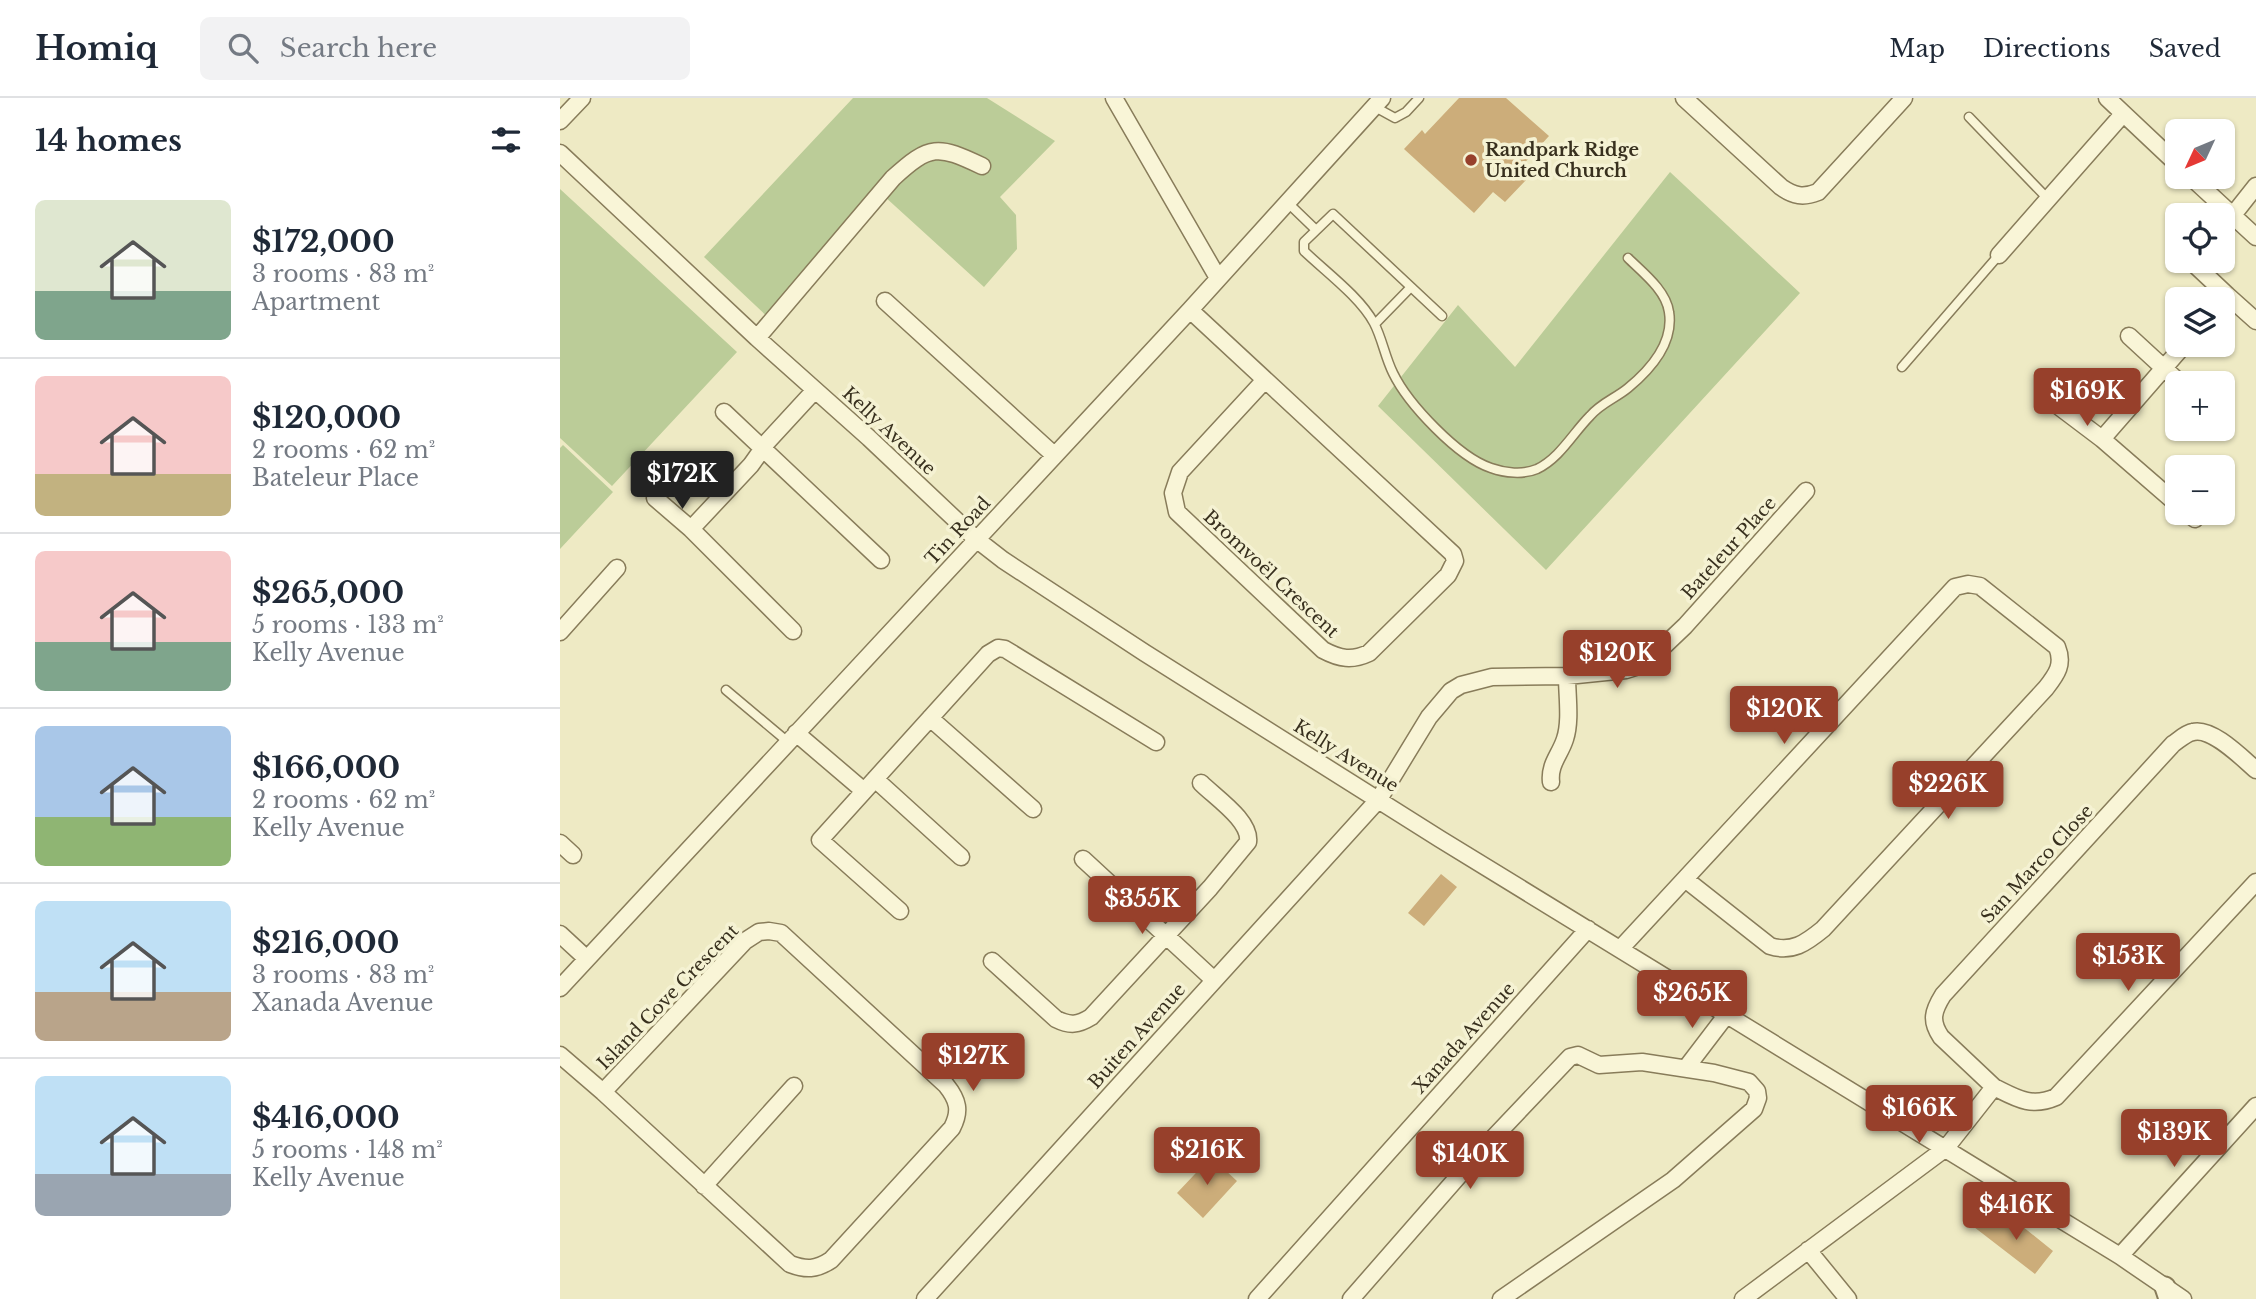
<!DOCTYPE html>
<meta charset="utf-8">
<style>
:root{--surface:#fff;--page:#f2f2f3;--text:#1f2937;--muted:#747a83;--line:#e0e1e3;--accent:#97402b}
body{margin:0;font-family:"Libre Baskerville",serif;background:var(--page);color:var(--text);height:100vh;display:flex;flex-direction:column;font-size:26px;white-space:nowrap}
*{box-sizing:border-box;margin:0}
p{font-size:23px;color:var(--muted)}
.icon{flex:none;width:38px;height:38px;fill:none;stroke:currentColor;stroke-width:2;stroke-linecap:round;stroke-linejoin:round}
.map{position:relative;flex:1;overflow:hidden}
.drawer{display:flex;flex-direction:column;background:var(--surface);width:560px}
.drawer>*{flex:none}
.needle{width:46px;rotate:226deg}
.controls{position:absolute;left:1605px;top:21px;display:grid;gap:14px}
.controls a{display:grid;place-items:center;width:70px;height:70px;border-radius:10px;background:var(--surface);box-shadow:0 2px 5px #0004;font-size:35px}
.price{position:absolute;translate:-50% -60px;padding:0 16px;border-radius:7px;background:var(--accent);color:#fff;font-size:23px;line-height:46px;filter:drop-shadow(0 2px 4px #0008)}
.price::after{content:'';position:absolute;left:50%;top:42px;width:21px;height:16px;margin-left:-10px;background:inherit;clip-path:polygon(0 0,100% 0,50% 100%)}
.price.selected{background:#222;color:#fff}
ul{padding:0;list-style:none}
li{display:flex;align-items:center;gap:21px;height:175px;padding:0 35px}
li+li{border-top:2px solid var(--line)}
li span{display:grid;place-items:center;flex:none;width:196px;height:140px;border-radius:10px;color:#555}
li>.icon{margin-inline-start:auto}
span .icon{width:84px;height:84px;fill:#fffc;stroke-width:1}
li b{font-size:30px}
h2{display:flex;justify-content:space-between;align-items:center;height:84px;padding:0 35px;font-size:30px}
header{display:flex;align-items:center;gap:42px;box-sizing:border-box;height:98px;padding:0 35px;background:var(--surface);border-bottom:2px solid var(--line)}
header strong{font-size:33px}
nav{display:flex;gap:38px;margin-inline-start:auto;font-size:24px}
.search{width:490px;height:63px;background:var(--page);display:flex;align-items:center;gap:18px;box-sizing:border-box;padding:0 24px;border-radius:10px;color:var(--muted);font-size:26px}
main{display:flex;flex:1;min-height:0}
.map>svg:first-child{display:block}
.green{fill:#bbcc98}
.building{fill:#ccad7a}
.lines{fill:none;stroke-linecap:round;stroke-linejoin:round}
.service-casing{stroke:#887c5a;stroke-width:11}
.minor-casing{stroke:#887c5a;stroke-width:19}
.tertiary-casing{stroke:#887c5a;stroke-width:23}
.service{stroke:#f9f5d7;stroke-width:8}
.minor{stroke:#f9f5d7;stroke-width:16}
.tertiary{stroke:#f9f5d7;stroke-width:19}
.poi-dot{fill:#97402b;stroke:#f5f2d3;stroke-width:2.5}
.labels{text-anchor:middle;stroke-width:7;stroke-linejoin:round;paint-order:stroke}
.poi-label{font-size:18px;font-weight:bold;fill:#38301e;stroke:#f5f2d3;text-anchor:start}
.street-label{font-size:18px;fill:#38301e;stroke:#f5f2d3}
</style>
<header>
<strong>Homiq</strong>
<div class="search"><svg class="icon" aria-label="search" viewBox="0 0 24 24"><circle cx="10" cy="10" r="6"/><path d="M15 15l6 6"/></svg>Search here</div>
<nav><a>Map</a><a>Directions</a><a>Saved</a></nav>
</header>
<main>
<section class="drawer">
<h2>14 homes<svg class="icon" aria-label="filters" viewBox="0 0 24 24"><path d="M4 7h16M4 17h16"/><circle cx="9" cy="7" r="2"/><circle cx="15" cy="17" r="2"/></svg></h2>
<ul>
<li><span style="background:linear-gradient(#dfe7d0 65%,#7fa58c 0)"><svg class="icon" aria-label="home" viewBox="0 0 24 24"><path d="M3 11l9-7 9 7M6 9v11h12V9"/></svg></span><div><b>$172,000</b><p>3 rooms · 83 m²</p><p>Apartment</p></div></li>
<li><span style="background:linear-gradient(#f6c9c9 70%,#c2b280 0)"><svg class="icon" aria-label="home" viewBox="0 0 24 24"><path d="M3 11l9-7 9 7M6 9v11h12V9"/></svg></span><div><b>$120,000</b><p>2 rooms · 62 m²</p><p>Bateleur Place</p></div></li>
<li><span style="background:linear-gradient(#f6c9c9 65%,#7fa58c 0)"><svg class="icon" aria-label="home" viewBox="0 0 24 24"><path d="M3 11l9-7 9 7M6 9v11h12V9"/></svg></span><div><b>$265,000</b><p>5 rooms · 133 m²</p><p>Kelly Avenue</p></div></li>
<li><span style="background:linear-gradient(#a9c7e8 65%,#8fb573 0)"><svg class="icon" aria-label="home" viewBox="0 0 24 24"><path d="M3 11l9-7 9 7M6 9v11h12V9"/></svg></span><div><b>$166,000</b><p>2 rooms · 62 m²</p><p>Kelly Avenue</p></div></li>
<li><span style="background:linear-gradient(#bfe0f5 65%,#b9a48a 0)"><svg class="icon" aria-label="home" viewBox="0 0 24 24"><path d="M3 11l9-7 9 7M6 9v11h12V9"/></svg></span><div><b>$216,000</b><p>3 rooms · 83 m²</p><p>Xanada Avenue</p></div></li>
<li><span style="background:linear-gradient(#bfe0f5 70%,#9aa5b1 0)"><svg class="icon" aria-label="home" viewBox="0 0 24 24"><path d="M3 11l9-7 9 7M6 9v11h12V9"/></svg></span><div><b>$416,000</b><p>5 rooms · 148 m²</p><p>Kelly Avenue</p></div></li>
</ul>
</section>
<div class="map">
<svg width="1696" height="1201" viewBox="0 0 1696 1201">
<rect width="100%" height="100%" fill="#eeeac4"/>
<path class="green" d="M293,0H427L495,43L440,99L456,117L457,151L424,189L324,98L215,226L144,159Z
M1110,74L1240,195L986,472L818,308L898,207L955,269Z
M0,91L177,254L52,388L0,340Z
M3,347L53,394L0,451V350Z"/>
<path class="building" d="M899,0H946L989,38L958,72L968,80L945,104L933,94L914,115L844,51L862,32L865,36Z
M881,776L897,789L864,828L848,815Z
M651,1059L677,1083L643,1120L617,1095Z
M1425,1116L1437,1127L1447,1116L1493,1153L1475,1176L1414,1129Z"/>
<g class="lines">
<g class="service-casing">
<path id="service" d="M815,9L835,20L846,14L859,0
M1409,19L1488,101
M727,104L755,131
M882,218L773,116L744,144V153C766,174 800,199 814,225C822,240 825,259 833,275C848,306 898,359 931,370C945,375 963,377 977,371C1000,360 1013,335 1030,318C1041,305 1056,300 1068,290C1091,271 1114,245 1109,214C1106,192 1082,174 1068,160
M815,226L851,189
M1342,269L1439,157
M166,592L228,644"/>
</g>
<g class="minor-casing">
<path id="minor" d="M554,0L658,180
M1124,0L1221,89C1234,98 1243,100 1258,94L1344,0
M1547,0L1617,66
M0,23L22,0
M0,55L197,240L309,340L416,441L443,462L585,555L880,741L1560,1158L1623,1201
M1631,79L1696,139
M1673,117L1696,88
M1439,157L1563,16
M1633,165L1667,197
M325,203L494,357
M1662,203L1667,197L1696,223
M630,212L893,456L895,463L888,477L809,555C792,563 780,561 763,552L617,414L613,395L620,374L704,283
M1569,238L1620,285
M197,240L333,80C370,46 378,47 422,68
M1493,304L1542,341
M164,314L321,462
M1662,322L1664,323
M95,400L131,431
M1617,406L1542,341L1624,247
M1627,415L1635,421
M233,533L131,431L191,367L208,343L255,292
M0,534L57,470
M370,620L473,711
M236,635L304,693
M315,681L401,759
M991,684C989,666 1000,657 1005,641C1011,623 1007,598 1007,578
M0,745L13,757
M523,761L654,882
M340,813L260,742L428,556L438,550L445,551L596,644
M209,833L221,835L386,987C398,1002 401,1013 392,1030L271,1162C256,1172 246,1172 230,1166L43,994L185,843L199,834Z
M0,836L27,861
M1061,850L1395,489L1408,486L1420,488L1497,549C1504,566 1497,576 1486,590L1263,831C1246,845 1232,855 1210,848L1125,781
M432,863L496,921C510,928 518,927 531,919L650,790L688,744C691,723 656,700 641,685
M0,890L630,212L822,0
M0,957L43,994
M1126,970L1168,915
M1434,989C1456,1000 1471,1010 1496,999L1696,784
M144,1088L234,988
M1248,1152L1288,1201
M1560,1158L1696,1008
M365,1201L819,701L869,619L891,593L901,587L932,579L1007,578L1066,572L1085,566L1125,528L1246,393
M697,1201L1028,831
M791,1201L917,1057L1010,959L1018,957L1039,967L1082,964L1154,975L1189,984L1197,993L1198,1000L1194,1011L1113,1082L941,1201
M1183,1201L1386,1050L1434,989L1381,939C1370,923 1373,913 1383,897L1613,646C1619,642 1626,635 1633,634C1652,629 1682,660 1696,672"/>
</g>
<g class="tertiary-casing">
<path id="tertiary" d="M1605,1189L1609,1201"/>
</g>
<use href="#service" class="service"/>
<use href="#minor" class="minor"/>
<use href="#tertiary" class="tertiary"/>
</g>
<circle class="poi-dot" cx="911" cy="62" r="7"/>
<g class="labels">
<g class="poi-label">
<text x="925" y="58">Randpark Ridge<tspan x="925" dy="21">United Church</tspan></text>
</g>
<g class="street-label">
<text transform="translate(329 333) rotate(43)" y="6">Kelly Avenue</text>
<text transform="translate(398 433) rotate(-47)" y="6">Tin Road</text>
<text transform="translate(1169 450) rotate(-48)" y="6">Bateleur Place</text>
<text transform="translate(711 476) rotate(43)" y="6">Bromvoël Crescent</text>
<text transform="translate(786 658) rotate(32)" y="6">Kelly Avenue</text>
<text transform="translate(1477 766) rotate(-47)" y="6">San Marco Close</text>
<text transform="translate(108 899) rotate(-46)" y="6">Island Cove Crescent</text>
<text transform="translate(577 938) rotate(-48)" y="6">Buiten Avenue</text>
<text transform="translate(904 940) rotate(-48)" y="6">Xanada Avenue</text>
</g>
</g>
</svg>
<div class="controls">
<a><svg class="needle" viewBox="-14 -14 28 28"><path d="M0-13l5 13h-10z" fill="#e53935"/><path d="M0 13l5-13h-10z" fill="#747a83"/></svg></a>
<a><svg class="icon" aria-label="locate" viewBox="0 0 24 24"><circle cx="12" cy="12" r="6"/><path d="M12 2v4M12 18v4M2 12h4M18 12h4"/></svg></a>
<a><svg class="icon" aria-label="layers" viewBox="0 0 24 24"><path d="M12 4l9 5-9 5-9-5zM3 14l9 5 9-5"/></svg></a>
<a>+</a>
<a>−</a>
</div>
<b class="price" style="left:1527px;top:330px">$169K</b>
<b class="price selected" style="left:122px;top:413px">$172K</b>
<b class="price" style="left:1057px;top:592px">$120K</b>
<b class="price" style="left:1224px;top:648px">$120K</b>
<b class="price" style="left:1388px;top:723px">$226K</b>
<b class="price" style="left:582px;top:838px">$355K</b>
<b class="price" style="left:1568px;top:895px">$153K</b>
<b class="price" style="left:1132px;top:932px">$265K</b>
<b class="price" style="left:413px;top:995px">$127K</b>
<b class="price" style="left:1359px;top:1047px">$166K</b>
<b class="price" style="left:1614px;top:1071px">$139K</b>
<b class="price" style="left:647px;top:1089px">$216K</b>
<b class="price" style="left:910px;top:1093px">$140K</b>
<b class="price" style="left:1456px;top:1144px">$416K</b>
</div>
</main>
